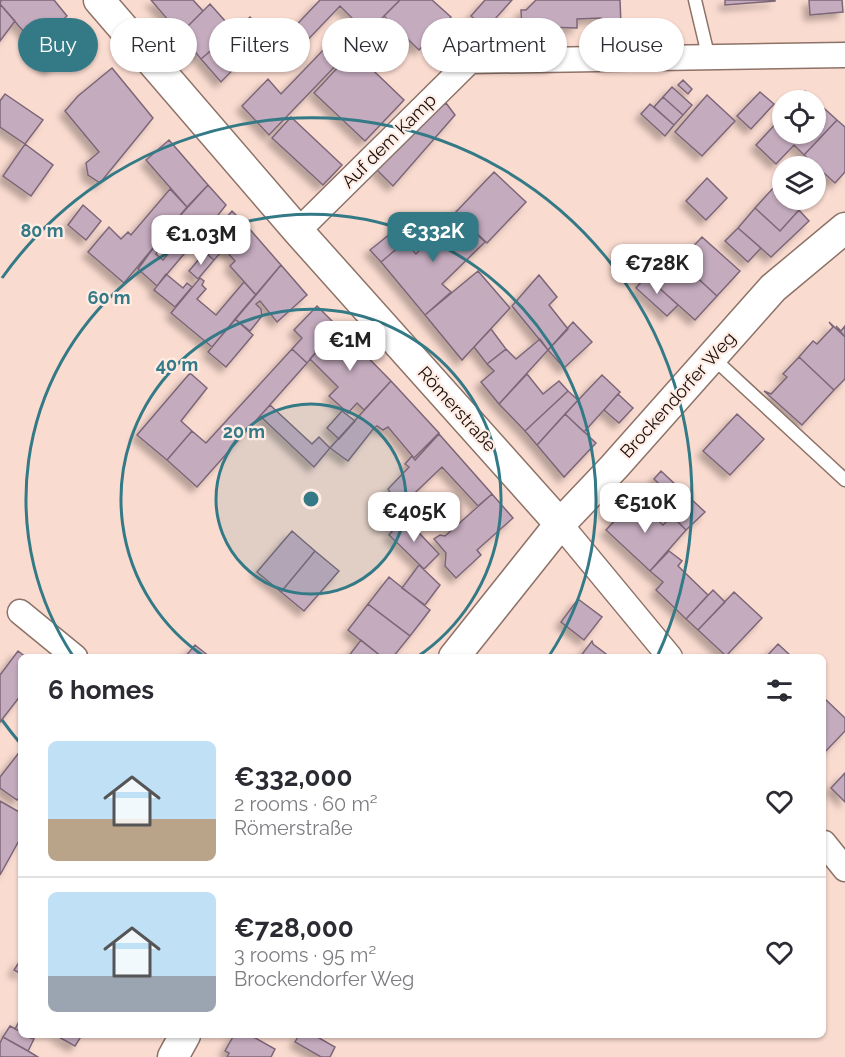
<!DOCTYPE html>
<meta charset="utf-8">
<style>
:root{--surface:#fff;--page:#f2f2f3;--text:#2b2b33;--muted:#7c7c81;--line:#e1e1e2;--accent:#347a86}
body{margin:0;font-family:Raleway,sans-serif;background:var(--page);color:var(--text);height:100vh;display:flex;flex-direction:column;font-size:22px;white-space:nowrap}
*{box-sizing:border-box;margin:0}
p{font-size:20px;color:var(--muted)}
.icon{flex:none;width:33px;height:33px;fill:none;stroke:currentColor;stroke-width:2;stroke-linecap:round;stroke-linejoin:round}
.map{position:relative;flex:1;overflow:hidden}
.details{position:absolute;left:18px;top:654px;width:808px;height:384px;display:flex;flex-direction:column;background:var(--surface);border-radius:9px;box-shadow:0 2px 4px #0004}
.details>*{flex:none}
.guide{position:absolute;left:18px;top:18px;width:810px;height:54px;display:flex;gap:12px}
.fabs{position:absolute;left:772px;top:90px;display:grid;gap:12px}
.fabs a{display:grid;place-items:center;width:54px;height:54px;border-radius:50%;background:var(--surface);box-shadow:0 2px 4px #0004;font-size:30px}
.price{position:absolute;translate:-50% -51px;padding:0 14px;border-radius:12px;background:#fff;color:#222;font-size:20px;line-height:39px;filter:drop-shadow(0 2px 3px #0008)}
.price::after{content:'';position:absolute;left:50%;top:36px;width:18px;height:14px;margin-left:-9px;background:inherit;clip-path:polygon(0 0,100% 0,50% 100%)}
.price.on{background:var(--accent);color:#fff}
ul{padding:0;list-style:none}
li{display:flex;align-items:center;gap:18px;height:150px;padding:0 30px}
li+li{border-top:2px solid var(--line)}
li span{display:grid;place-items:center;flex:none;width:168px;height:120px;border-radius:9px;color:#555}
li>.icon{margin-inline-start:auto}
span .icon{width:72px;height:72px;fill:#fffc;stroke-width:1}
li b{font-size:26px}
h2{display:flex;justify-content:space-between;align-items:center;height:72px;padding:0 30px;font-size:26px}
.chip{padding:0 21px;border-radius:27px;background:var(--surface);box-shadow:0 2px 4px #0004;font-size:21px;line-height:54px}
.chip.on{background:var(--accent);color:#fff}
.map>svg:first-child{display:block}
.building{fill:#c4abbe;stroke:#7d6677;stroke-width:1.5;filter:url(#shadow)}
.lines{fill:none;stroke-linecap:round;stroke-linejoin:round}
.service-casing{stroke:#8d7267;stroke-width:15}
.minor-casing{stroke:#8d7267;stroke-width:27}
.tertiary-casing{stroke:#8d7267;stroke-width:33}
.service{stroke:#fff;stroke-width:12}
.minor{stroke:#fff;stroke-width:24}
.tertiary{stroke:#fff;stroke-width:30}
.ring{fill:none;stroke:#347a86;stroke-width:3}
.labels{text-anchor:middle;stroke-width:4.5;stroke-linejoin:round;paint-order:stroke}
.street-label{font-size:18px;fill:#170d09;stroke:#ffece4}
.centre{fill:#347a86;stroke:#ffece4;stroke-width:3}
.ring-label{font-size:18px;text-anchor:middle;font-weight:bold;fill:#347a86;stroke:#ffece4;stroke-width:4.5;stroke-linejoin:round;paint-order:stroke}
</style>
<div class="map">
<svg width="845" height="1057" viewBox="0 0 845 1057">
<defs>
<filter id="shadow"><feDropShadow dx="-5.5" dy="5.5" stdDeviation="3" flood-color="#0004"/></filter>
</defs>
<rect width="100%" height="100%" fill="#fadbd0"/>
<path class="building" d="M1,0H54L67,16L35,45L0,4Z
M151,0H193L203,11L180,34Z
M320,0H400L367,33L340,6L299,49L286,36Z
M400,0H432L451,17L419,50L384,16Z
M485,0H512L486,29L471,16Z
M536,0H620L621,25H601V18L577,19V28L544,27V31H522L521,10H526Z
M725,0H775V1L725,5Z
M809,0H842L843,12L810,15Z
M0,4L15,21L0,41Z
M210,4L234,31L201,59L180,34Z
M250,17L266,36L221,82L201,59Z
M65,18L75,30L61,42L69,52L49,70L30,49Z
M353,19L367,33L269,135L242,106L268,79L281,94Z
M272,27L283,38L262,61L252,50Z
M353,51L404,100L365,141L314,93Z
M112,68L153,118L100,183L88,175L86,163L99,152L65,111L78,96Z
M683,80L692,89L688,94L678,85Z
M672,87L692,105L683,115L663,97Z
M805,91L816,100H797Z
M760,92L774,104L751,129L737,116Z
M5,94L43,120L25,144L0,127V101Z
M707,95L735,121L702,156L675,132Z
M663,97L683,115L674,125L654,107Z
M816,101L837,120L804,155L794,145L776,164L756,145L783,116V134H816Z
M446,103L455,115L393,186L376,169L411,130Z
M650,104L674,125L665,136L641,114Z
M291,117L342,165L323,185L272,138Z
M837,120L845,127V172L835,183L804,155Z
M169,140L208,185L187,207L146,160Z
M25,144L53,165L31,196L3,176Z
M494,172L526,202L487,243L455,213Z
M707,178L727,198L706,220L686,201Z
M208,185L226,205L199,239L177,219Z
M774,187L783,196V200H787L799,210L780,231L755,208Z
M170,189L187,207L124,283L88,252L109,227L121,239L128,232L131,235Z
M83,205L101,221L86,240L68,225Z
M755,208L780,231L799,210L809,221L771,257L738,228Z
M232,211L246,225L214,260L208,255L213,250L204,242Z
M455,213L485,242L442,284L451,292L425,315L381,262L405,242L416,254Z
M246,225L281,265L256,295L230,266L235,261L224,249Z
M738,228L761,248L748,262L725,241Z
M188,229L199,239L189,248L157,286L138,269L157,243L160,246L156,254L163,260Z
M395,230L405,242L381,262L370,250Z
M702,237L740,271L717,296L679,261Z
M208,255L214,260L198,279L189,271L200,258Z
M679,261L717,296L695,320L657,286Z
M281,265L307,295L277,322L260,301L256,304L261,309L262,316L250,331L235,319Z
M478,271L510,308L462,360L425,315Z
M166,274L183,288L187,283L192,287L175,307L154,290Z
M648,274L659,283L657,286L678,305L667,316L636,288Z
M539,275L557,297L549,305L568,329L548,350L512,306Z
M200,278L204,281L202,285L206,289L197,299L216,315L244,282L256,295L212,347L171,313Z
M317,306L338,327L307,363L292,349L302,338L294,330Z
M235,319L253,335L226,367L208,352Z
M573,322L592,342L564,368L548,350Z
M829,322L845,337V379L834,390L799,357L813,341L817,344L833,327Z
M836,326L841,331L845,326V337Z
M338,327L391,381L364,410L357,403L348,413L329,396L338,387L310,359Z
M491,329L506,349L487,364L474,347Z
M540,339L548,350L499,404L481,382L494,371L487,364L506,349L516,359Z
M292,349L307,363L197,487L167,460L192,431L206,443Z
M799,357L834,390L802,425L764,391L771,394L787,377L783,374Z
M190,373L207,388L181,421L192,431L167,460L137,435Z
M527,374L543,394L559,381L568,391L525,431L499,404Z
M602,375L620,392L584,432L565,414Z
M391,381L439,433L414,458L388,427L383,430L377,426L374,428L359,416Z
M568,391L578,400L537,445L525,431Z
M618,394L633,408L619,423L604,410Z
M270,405L312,444L319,437L330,448L314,467L260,416Z
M342,411L355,421L339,439L327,428Z
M565,414L596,443L564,477L537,445Z
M737,414L764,439L730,475L703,451Z
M359,416L374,428L348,461L330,448Z
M439,434L492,494L478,506L442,467L399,508L388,489L409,467L405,464L412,456L415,460Z
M661,471L705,512L686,530L672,516L681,505L654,479Z
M492,494L513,518L477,550L481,555L456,578L445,566L446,553L434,539L440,535L445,536Z
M635,499L663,525L672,516L686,530L650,571L606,530Z
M404,517L439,554L424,569L389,535Z
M292,531L315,551L281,592L257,572Z
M315,551L339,571L304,611L281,592Z
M669,551L682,561L678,566L708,595L686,619L656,590L663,582L650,571Z
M419,565L440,585L425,605L402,588Z
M389,577L430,610L410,636L368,604Z
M713,590L725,602L698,630L686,619Z
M734,592L762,618L726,656L698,630Z
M578,599L602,617L584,640L561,622Z
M368,604L410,636L393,657H382L348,630Z
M361,640L382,657H348Z
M592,641L593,644L610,657H580Z
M778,644L792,657H766Z
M195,645L210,657H185Z
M18,651L26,657H21V695L0,722V675Z
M824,698L845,718V731L824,753Z
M21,750V796L17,800L0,788V777Z
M845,773V802L831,788Z
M0,801L21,813V837L0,875Z
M21,959V974L14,970Z
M21,1018V1032L15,1029Z
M10,1026L21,1032V1035L34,1039L28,1051L3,1037Z
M55,1035H82L75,1046Z
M234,1035H250L275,1049L271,1057H227L229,1053L225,1051Z
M299,1035H314L335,1047L330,1057H321L295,1042Z
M3,1037L28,1051L38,1057H0V1043Z"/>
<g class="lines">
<g class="service-casing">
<path id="service" d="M695,0L709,59
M712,357L845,480"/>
</g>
<g class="minor-casing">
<path id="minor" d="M298,231L470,61L845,55
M560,524L670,657
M20,612L75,657
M824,843L845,869"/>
</g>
<g class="tertiary-casing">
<path id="tertiary" d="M99,0L298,231L560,524
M454,657L560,524L614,467L773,288L845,228
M173,1057L185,1035"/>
</g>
<use href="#service" class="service"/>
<use href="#minor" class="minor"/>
<use href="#tertiary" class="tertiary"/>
</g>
<circle cx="311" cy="499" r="95" fill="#347a86" fill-opacity=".12"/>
<g class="ring">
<circle cx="311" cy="499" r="95"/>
<path d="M205 657A190 190 0 1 1 417 657"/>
<path d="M73 656A285 285 0 1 1 549 656"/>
<path d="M20 743A380 380 0 0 1 2 720M2 278A380 380 0 0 1 657 657"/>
</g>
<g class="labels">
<g class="street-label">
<text transform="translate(389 141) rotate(-45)" y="6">Auf dem Kamp</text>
<text transform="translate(678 395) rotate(-48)" y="6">Brockendorfer Weg</text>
<text transform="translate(457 409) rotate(48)" y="6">Römerstraße</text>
</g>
</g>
<circle cx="311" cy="499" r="9" class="centre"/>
<g class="ring-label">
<text x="42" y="237">80 m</text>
<text x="109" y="304">60 m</text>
<text x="177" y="371">40 m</text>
<text x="244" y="438">20 m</text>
</g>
</svg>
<div class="fabs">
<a><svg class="icon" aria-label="locate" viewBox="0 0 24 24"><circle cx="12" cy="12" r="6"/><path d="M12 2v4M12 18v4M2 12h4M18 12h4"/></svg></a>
<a><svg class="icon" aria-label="layers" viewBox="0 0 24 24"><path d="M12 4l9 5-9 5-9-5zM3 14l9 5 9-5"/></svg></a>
</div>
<b class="price on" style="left:433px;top:263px">€332K</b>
<b class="price" style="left:201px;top:266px">€1.03M</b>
<b class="price" style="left:657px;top:295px">€728K</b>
<b class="price" style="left:350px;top:372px">€1M</b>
<b class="price" style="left:645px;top:534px">€510K</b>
<b class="price" style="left:414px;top:543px">€405K</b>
<div class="guide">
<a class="chip on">Buy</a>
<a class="chip">Rent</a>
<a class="chip">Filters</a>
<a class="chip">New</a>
<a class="chip">Apartment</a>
<a class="chip">House</a>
</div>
<section class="details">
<h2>6 homes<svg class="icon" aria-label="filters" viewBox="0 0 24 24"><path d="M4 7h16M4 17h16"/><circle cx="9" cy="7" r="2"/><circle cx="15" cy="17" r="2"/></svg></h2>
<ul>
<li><span style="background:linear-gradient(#bfe0f5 65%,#b9a48a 0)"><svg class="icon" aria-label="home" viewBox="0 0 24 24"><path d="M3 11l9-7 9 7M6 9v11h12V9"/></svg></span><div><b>€332,000</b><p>2 rooms · 60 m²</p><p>Römerstraße</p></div><svg class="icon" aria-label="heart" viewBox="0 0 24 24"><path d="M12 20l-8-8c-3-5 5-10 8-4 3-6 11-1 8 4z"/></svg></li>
<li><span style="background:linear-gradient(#bfe0f5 70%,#9aa5b1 0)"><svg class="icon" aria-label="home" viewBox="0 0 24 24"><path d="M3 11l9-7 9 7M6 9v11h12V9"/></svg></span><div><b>€728,000</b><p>3 rooms · 95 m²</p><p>Brockendorfer Weg</p></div><svg class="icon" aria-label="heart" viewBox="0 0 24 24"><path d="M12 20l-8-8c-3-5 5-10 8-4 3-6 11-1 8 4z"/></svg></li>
</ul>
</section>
</div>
